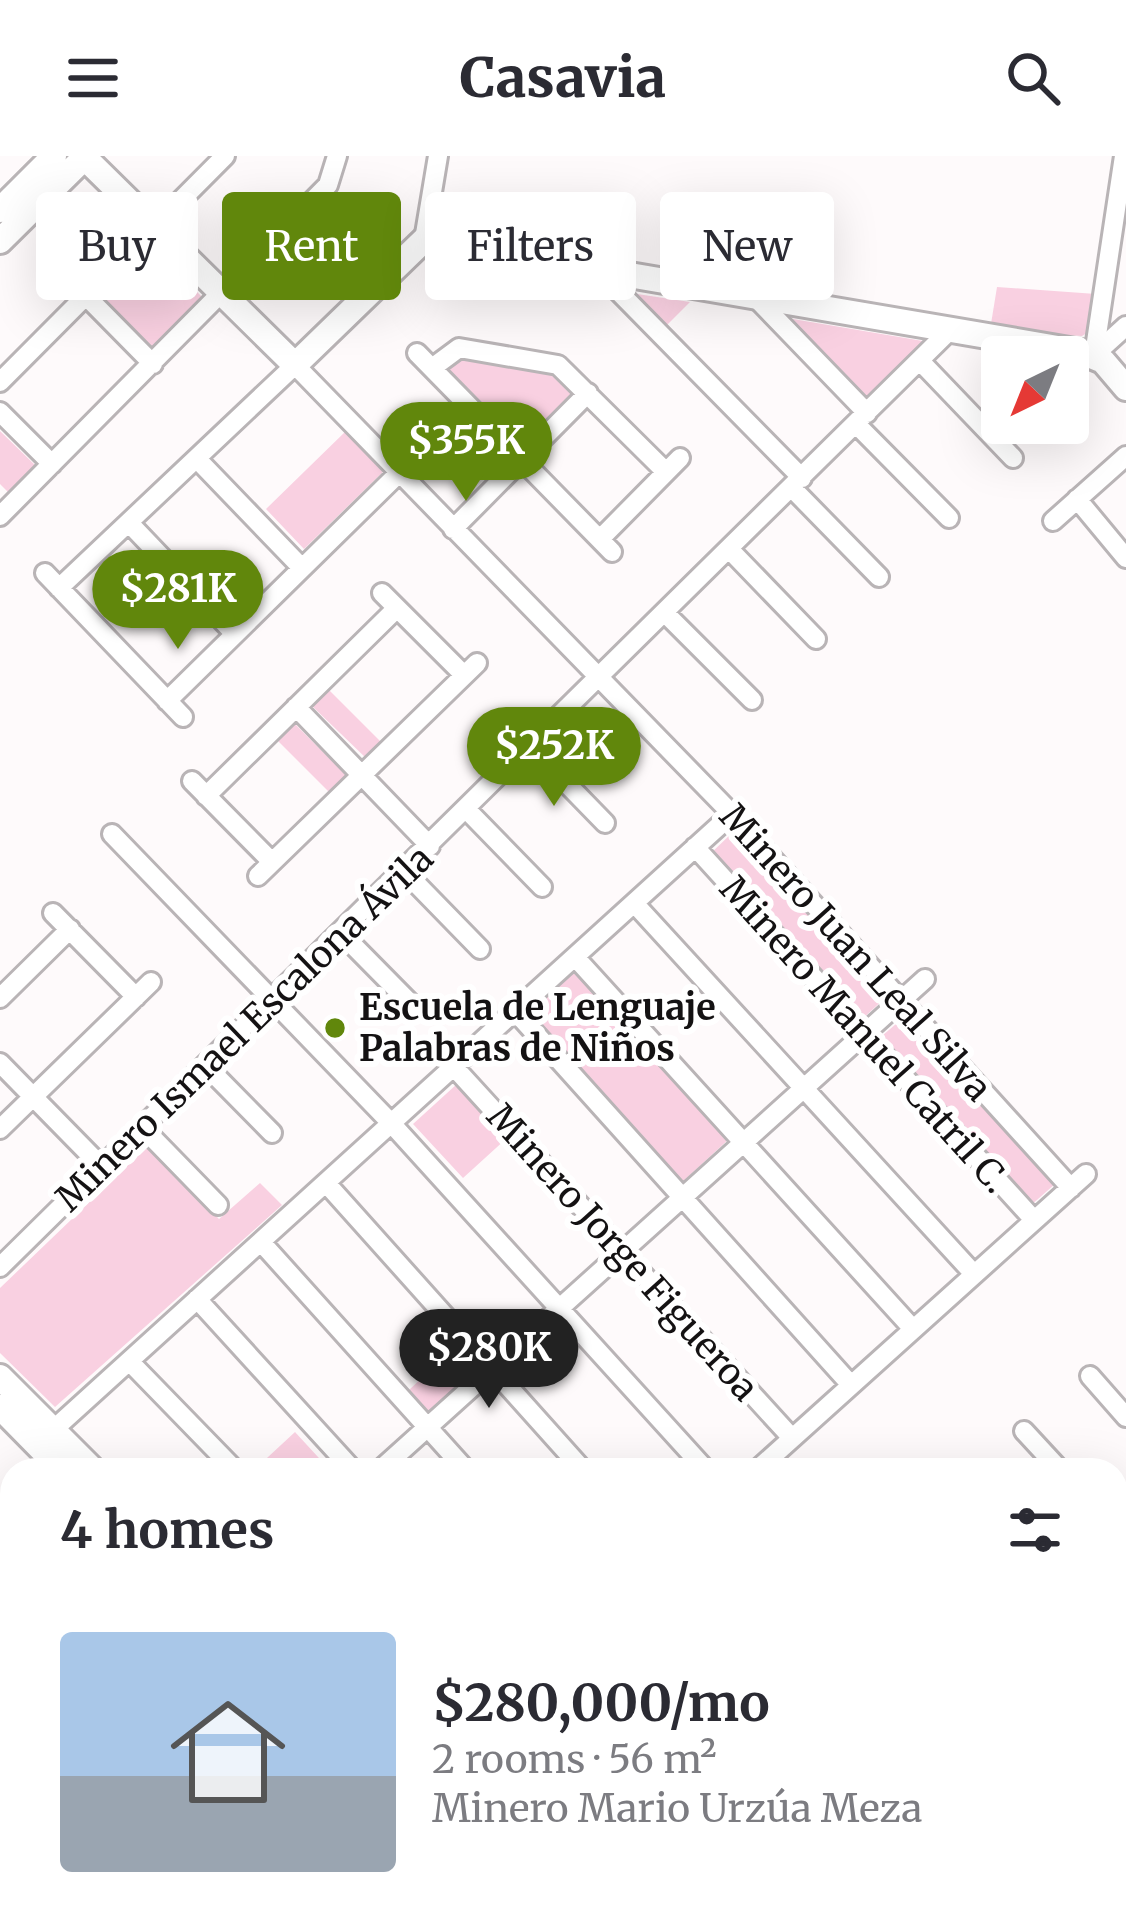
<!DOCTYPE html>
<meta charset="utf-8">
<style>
:root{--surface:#fff;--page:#f7f7f7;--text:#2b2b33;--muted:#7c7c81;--accent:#61870c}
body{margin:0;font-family:Merriweather,serif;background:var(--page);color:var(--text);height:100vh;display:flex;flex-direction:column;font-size:45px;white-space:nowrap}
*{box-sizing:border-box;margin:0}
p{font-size:39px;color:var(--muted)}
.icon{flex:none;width:66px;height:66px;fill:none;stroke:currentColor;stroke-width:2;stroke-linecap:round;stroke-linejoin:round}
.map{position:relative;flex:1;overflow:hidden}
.side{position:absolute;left:0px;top:1302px;width:1128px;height:468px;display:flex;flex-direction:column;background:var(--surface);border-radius:36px 36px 0 0;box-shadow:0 12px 48px #0002}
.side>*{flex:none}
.guide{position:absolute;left:36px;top:36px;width:1056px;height:108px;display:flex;gap:24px}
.needle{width:78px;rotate:223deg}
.fabs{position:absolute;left:981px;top:180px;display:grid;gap:24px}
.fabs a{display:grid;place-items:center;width:108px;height:108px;border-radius:12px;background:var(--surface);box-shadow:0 12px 48px #0002;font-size:60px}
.price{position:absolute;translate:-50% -102px;padding:0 27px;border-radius:42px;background:var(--accent);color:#fff;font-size:39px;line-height:78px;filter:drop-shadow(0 3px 6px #0008)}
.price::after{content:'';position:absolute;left:50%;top:72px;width:36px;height:27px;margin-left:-18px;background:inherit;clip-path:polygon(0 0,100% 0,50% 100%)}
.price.selected{background:#222;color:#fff}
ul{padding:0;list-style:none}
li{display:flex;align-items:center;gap:36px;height:300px;padding:0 60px}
li span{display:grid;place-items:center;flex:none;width:336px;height:240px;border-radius:12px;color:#555}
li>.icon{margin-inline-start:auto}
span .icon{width:144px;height:144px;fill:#fffc;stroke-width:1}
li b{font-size:51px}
h2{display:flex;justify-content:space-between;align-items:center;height:144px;padding:0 60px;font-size:51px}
.chip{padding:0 42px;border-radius:12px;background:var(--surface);box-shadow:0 12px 48px #0002;font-size:42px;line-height:108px}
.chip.selected{background:var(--accent);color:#fff}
header{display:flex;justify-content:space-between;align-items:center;height:156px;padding:0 60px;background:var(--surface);font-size:54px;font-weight:800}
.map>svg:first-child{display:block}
.green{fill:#f9d0e1}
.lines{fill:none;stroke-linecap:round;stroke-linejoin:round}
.street-casing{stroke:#b9b4b6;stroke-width:24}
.secondary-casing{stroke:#b9b4b6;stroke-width:30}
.path{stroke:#827f80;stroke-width:3;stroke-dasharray:3 9;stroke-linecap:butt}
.street{stroke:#fff;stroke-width:18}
.secondary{stroke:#fff;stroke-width:24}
.poi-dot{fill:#61870c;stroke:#fff;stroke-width:4.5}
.labels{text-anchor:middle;stroke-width:12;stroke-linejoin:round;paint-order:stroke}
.street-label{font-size:36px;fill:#141213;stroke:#fff}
.poi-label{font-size:36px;font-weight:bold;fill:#141213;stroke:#fff;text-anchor:start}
</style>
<header><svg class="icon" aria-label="menu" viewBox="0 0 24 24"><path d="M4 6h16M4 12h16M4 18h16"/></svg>Casavia<svg class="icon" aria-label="search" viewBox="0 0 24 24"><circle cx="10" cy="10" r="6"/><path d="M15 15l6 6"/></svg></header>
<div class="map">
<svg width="1126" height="1770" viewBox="0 0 1126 1770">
<rect width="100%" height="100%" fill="#fefafb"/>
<path class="green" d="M148,86L204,143L154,193L97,137Z
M997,131L1096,138L1090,175L1082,180L990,174Z
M624,136L690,146L662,174Z
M787,162L923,185L866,242Z
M451,200L552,213L574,238L519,293L444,217Z
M347,274L385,314L304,393L266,353Z
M0,275L36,310L9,337L0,328Z
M325,530L384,589L368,604L312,550Z
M292,565L348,621L333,640L273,580Z
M733,676L885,842L860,865L708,700Z
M575,812L729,983L678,1030L524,859Z
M903,862L1055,1028L1029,1051L876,885Z
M457,928L507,982L463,1022L413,968Z
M148,990L219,1063L260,1027L282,1049L55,1251L0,1197V1132Z
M460,1186L482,1210L431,1258L409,1234Z
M295,1276L330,1314H254Z
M1126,1371V1505L1116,1511V1380Z
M610,1758H726L707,1770H591Z"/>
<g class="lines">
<g class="street-casing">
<path id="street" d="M424,84L438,0
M607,116L616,133L802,322
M86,140L153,208
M756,142L867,257
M417,197L612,396
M1094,199L1124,0
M1094,199L1126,170
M920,205L1013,302
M432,212L459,192L558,209L666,316
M0,226L225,0
M0,256L52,308
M856,268L949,362
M198,304L301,411
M792,332L879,421
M1077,343L1126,402
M0,360L328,29L337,0
M1053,365L1126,300
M131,369L233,476
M453,373L588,237
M600,383L680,302
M730,394L816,483
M45,417L183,561
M59,432L295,209L732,658L1071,1032
M382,437L464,519
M666,458L752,544
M167,545L399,317
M296,551L430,690
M531,591L605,667
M192,625L272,706
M206,640L397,452
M467,654L542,731
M112,678L391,967L706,1314
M695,691L1034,1064
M404,715L480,793
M258,720L477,507
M634,747L974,1118
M53,757L136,841
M341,777L417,854
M575,801L913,1173
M0,842L70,773
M515,855L851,1229
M0,907L102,1011
M206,910L272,977
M454,911L792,1282
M142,971L218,1049
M0,973L151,826
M326,1027L583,1314
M261,1086L466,1314
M0,1111L948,176
M197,1143L353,1314
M129,1205L235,1314
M1090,1220L1126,1261
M53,1274L732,658
M1024,1275L1060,1314
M380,1314L925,823
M757,1314L1086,1018
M0,1355L12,1353
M1116,1364L1126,1355
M0,1451L12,1449
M1116,1523L1126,1517
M0,1547L12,1545
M1116,1631L1126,1625
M0,1647L12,1645
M1116,1730L1126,1723
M0,1745L12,1744
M114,1758L115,1770
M240,1758L241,1770
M336,1758L337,1770
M796,1758L803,1770
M896,1758L904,1770
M997,1758L1005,1770
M1109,1758L1116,1770
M564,1770L583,1758
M732,1770L750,1758"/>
</g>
<g class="secondary-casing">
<path id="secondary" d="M83,0L295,209L424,84L1081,196L1103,205L1126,232
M0,54L54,0
M0,85L86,0
M0,1221L93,1314
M0,1251L62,1314
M486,1758L493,1770"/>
</g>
<path class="path" d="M1116,1408L1126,1405
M1116,1473L1126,1471
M1116,1500L1126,1494
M624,1770L632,1758
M671,1770L678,1758
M699,1770L718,1758"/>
<use href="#street" class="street"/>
<use href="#secondary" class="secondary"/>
</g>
<circle class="poi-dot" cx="335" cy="872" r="12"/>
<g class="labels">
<g class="street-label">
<text transform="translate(856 796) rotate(48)" y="13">Minero Juan Leal Silva</text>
<text transform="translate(244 872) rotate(-44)" y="13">Minero Ismael Escalona Ávila</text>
<text transform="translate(865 878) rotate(48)" y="13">Minero Manuel Catril C.</text>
<text transform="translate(623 1096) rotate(48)" y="13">Minero Jorge Figueroa</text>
</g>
<g class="poi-label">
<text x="359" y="864">Escuela de Lenguaje<tspan x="359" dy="41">Palabras de Niños</tspan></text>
</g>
</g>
</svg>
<div class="fabs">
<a><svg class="needle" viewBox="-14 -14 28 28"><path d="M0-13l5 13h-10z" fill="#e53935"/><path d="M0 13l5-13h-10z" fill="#7c7c81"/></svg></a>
</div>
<b class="price" style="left:466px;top:348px">$355K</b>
<b class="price" style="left:178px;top:496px">$281K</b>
<b class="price" style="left:554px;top:653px">$252K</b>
<b class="price selected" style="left:489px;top:1255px">$280K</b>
<div class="guide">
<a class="chip">Buy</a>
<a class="chip selected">Rent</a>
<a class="chip">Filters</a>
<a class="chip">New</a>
</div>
<section class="side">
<h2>4 homes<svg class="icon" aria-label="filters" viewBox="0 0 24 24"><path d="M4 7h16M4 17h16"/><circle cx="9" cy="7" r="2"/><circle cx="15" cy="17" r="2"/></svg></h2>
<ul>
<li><span style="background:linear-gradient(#a9c7e8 60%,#9aa5b1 0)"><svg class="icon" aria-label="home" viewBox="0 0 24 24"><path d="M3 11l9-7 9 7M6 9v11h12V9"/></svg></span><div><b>$280,000/mo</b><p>2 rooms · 56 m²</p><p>Minero Mario Urzúa Meza</p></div></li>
</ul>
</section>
</div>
